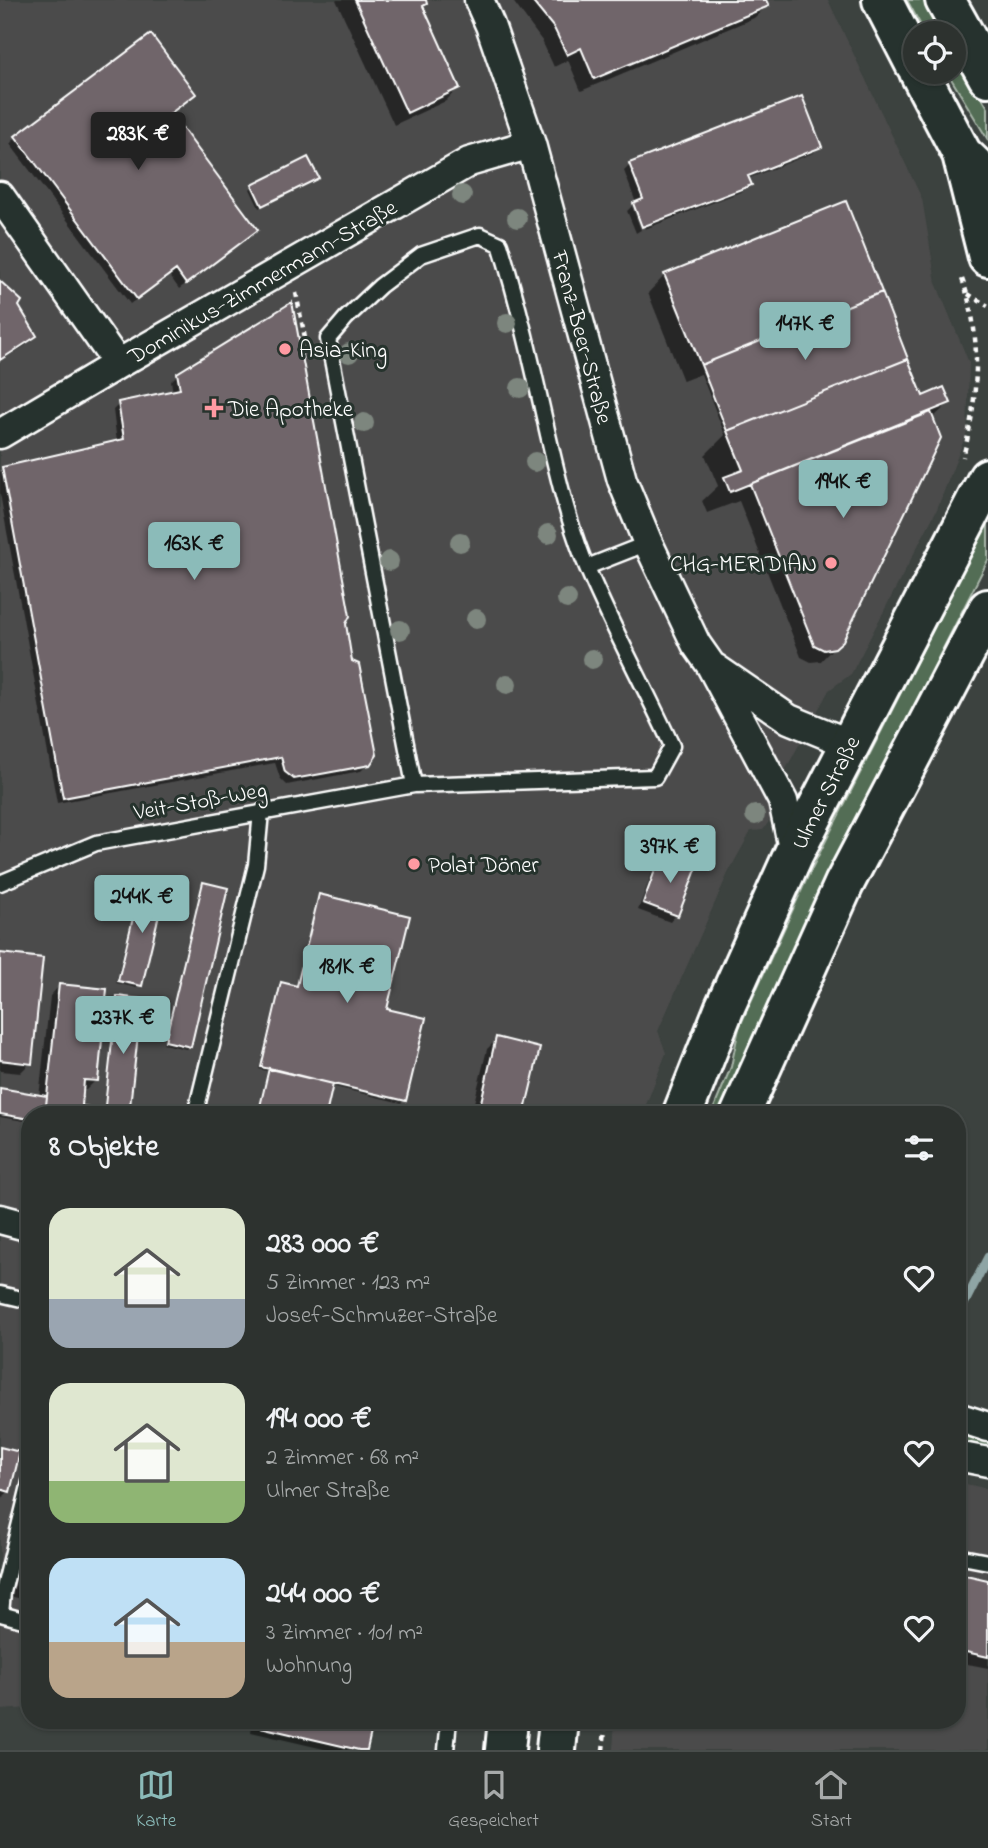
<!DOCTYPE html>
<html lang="de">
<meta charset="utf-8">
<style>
:root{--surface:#2d322f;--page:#353a37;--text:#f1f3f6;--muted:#a7aaaa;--line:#484d4b;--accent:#8bbbb9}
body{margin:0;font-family:"Indie Flower",sans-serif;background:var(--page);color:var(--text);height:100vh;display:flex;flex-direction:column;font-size:26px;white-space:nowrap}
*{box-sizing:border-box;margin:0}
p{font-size:23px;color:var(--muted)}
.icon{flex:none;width:38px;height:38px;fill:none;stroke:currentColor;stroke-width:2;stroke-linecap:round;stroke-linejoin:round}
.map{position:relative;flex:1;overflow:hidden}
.panel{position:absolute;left:21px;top:1106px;width:945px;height:623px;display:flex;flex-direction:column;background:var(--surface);border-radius:28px;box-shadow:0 2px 5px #0004,0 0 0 2px var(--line)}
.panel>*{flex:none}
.fabs{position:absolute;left:903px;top:21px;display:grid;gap:14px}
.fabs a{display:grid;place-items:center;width:63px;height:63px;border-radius:50%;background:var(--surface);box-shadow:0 2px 5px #0004,0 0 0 2px var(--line);font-size:35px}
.price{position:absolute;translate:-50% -60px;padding:0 16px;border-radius:7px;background:var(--accent);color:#111;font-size:23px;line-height:46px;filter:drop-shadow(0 2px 4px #0008)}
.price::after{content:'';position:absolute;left:50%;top:42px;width:21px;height:16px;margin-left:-10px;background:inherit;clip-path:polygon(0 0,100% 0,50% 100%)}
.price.current{background:#222;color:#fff}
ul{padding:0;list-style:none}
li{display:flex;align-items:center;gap:21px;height:175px;padding:0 28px}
li span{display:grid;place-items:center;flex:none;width:196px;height:140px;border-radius:21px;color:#555}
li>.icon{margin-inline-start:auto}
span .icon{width:84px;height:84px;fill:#fffc;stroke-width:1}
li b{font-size:30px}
h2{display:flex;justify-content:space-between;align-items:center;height:84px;padding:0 28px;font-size:30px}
.tab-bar{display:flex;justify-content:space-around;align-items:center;height:98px;border-top:2px solid var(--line);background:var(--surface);font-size:19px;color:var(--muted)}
.tab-bar a{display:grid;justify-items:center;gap:4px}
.tab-bar .current{color:var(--accent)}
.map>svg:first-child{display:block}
.built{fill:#4c4c4c}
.grass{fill:#536d54;stroke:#a9b6aa;stroke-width:2}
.shadow{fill:#0007}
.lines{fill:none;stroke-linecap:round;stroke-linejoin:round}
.stream{stroke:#8fa5a5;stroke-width:9}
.building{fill:#70656a;stroke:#fff;stroke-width:2}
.service-casing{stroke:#fff;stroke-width:19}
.minor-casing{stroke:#fff;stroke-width:33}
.secondary-casing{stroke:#fff;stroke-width:44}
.path{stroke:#fff;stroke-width:4.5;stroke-dasharray:5 5;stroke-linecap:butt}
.service{stroke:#26332d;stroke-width:14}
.minor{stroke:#26332d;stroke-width:28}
.secondary{stroke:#26332d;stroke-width:38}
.tree{fill:#7d867e}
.poi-dot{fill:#ff9aa2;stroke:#26332d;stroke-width:2.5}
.labels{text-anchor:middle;stroke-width:6;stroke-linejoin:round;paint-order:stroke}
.street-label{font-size:23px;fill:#fff;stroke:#26332d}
.poi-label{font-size:23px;fill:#fff;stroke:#26332d;text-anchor:start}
</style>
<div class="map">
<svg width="988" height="1750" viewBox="0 0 988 1750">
<rect width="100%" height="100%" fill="#3c423f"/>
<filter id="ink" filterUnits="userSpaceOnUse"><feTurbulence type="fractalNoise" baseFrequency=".0143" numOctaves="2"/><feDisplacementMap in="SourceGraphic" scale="14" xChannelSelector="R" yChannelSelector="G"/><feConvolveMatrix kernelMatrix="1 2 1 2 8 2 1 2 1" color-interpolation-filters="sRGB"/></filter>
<g filter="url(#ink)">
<path class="built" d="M0,0H828L922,199L936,283L969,363L967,432L937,509L851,674L829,690L776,787L783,801L763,830L751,831L728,873L658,1031L666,1053L642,1115H30V1708L0,1710Z
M957,1482L988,1489V1750H613L615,1720H957Z"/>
<path class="grass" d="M907,0H926L944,33H925Z
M954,50L988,108V140L947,72H954Z
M988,521V560L820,891L722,1115H711L731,1067L739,1028L809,874Z
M957,1428L988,1439V1451L957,1444Z"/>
<path class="shadow" d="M336,0H425L421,7L458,88L446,101L394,125Z
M512,0H764L767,6L754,18L581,91L568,60L554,67L542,41Z
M169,114L249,236L179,289L169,275L130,304L10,144L16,137Z
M819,147L813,153L747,179L750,184L743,191L645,229L635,205H633L636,203L624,171L630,165Z
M317,178L259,208L250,189L253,186Z
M632,206L641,230L636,233L627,211Z
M665,275L922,398L949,403L932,419L841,640L821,661L811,662L801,657L739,501L707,513L702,501L718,486L705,455L725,435L701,374L683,381L648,293Z
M0,284L35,336L25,346L0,361Z
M178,374L344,624L368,764L361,771L287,785L280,778L275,763L57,803L0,494V472L3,469L117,443L113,410L119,404L173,393L171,381Z
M662,856L676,915L670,922L638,910L656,862Z
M203,884L189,1046L186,1049L163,1044L201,886Z
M141,886L140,985L137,988L116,983L139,888Z
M320,896L385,1010L404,1100L401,1103L331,1086L324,1115H257L267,1071L259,1069L279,987L282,984L296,988L317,899Z
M0,955L30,1063L20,1073L0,1071Z
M59,986L96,1080L86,1090H82L80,1108L94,1115H30V1122L0,1117V1090L39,1097L50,996Z
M118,998L127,1115H103L115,1001Z
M497,1039L523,1115H471L487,1049Z
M0,1449L9,1491L0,1500Z
M30,1512V1601L9,1596Z
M957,1575L988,1581V1668L957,1662Z
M253,1720H353L365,1750H328L251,1732Z"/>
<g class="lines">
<path class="stream" d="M957,1318L988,1257"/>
</g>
<path class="building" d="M355,0H426L427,4L423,6L460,88L407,113Z
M531,0H766L769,6L594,79L581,48L567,55L554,28Z
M151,34L196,94L171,113L258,230L186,284L176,270L137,299L15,136Z
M802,96L822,147L748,176L752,185L642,227L633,203L643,199L629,163Z
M308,157L319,178L262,206L252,185Z
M846,201L882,292L701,365L664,274Z
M0,281L22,301L19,306L37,336L0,360Z
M882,292L908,359L727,431L701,365Z
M292,302L350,616L346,624L352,661L359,664L377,755L370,765L294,779L285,772L281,757L63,798L2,467L124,439L118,402L180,389L177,373Z
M908,359L923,396L944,387L951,403L730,492L724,477L743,470L727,431Z
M931,412L941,438L843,641L835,648L824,650L814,645L750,484Z
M661,854L697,867L678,916L643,903Z
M203,882L228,888L191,1047L165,1041Z
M141,884L165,889L142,986L118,981Z
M319,894L410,916L387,1009L426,1018L406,1101L261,1067L281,982L297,986Z
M0,953L43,958L32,1064L0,1060Z
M59,984L107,989L98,1081L84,1080L82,1106L97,1108L96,1115H45Z
M117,996L142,999L129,1115H104Z
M496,1037L540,1048L524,1115H478Z
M269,1068L333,1084L326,1115H258Z
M0,1088L47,1096L45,1115H30V1119L0,1114Z
M0,1447L20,1452L10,1492L0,1489Z
M30,1537V1589L18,1586Z
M957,1573L988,1580V1657L957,1650Z
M257,1720H361L373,1723L367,1750H359L256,1726Z"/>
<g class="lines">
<g class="service-casing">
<path id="service" d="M480,235L500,244C519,305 533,368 547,430C557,473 567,517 583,558C609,622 643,683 672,746L655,777L414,785L328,339L346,318L380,286L421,255Z
M587,567L648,543
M0,883L96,843L414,785
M195,1115L256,865L261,812
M0,1294L30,1301
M30,1482L3,1592L1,1614L30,1622
M957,1556L988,1562
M446,1750L449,1720"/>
</g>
<g class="minor-casing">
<path id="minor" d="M479,0L490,25L531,144L622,480L648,543L696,644L710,664L783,801L794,853
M0,196L118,364
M0,434L118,364L469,162L531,144
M715,668L789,719L850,744
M0,1219L30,1227
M957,1417L988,1427
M957,1456L988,1462"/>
</g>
<g class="secondary-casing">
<path id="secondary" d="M882,0L915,64
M945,0L988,77
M919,72L962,154L988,179
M962,154L988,257
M682,1115L724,1009L794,853L988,478
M740,1115L844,884L988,609
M505,1750L508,1720
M556,1750L559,1720"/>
</g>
<path class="path" d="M962,279C983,335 978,400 963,457
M296,293L306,343
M968,294L988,306
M603,1750L606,1720"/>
<use href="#service" class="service"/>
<use href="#minor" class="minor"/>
<use href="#secondary" class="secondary"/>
</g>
<g class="tree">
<circle cx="462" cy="195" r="10"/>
<circle cx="517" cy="218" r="10"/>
<circle cx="507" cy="323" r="10"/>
<circle cx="349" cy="353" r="10"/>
<circle cx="520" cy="388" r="10"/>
<circle cx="364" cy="423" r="10"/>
<circle cx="535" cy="462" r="10"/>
<circle cx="548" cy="534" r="10"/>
<circle cx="460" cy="542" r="10"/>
<circle cx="389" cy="561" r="10"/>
<circle cx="567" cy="599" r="10"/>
<circle cx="476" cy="619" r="10"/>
<circle cx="400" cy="630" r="10"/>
<circle cx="592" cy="659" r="10"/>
<circle cx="507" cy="684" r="10"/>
<circle cx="755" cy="815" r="10"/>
</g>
</g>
<g class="poi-dot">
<circle cx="285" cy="349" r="7"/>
<path d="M210.5 397.5h7v7h7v7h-7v7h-7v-7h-7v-7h7z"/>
<circle cx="831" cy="563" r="7"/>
<circle cx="414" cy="864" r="7"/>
</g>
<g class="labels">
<g class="street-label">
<text transform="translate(262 281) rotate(-30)" y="8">Dominikus-Zimmermann-Straße</text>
<text transform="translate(583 337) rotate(75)" y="8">Franz-Beer-Straße</text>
<text transform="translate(825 792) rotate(-63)" y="8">Ulmer Straße</text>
<text transform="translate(200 800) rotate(-10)" y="8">Veit-Stoß-Weg</text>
</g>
<g class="poi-label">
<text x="299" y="357">Asia-King</text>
<text x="228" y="416">Die Apotheke</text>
<text x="817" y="571" text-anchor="end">CHG-MERIDIAN</text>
<text x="428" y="872">Polat Döner</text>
</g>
</g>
</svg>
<div class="fabs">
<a><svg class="icon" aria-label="locate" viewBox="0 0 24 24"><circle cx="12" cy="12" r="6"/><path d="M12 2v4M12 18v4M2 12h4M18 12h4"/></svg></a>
</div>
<b class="price current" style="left:138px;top:172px">283K €</b>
<b class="price" style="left:805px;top:362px">147K €</b>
<b class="price" style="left:843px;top:520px">194K €</b>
<b class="price" style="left:194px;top:582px">163K €</b>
<b class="price" style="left:670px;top:885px">397K €</b>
<b class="price" style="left:142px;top:935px">244K €</b>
<b class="price" style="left:347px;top:1005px">181K €</b>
<b class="price" style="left:123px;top:1056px">237K €</b>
<section class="panel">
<h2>8 Objekte<svg class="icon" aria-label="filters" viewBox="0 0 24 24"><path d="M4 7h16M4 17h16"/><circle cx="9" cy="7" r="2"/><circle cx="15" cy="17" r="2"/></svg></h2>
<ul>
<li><span style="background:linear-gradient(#dfe7d0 65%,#9aa5b1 0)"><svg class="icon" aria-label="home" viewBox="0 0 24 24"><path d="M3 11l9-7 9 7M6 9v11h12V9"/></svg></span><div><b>283 000 €</b><p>5 Zimmer · 123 m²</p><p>Josef-Schmuzer-Straße</p></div><svg class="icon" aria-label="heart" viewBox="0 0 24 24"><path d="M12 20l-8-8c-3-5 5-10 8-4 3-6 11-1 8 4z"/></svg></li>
<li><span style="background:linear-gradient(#dfe7d0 70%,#8fb573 0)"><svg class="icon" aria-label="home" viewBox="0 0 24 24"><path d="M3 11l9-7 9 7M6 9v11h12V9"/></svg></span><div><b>194 000 €</b><p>2 Zimmer · 68 m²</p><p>Ulmer Straße</p></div><svg class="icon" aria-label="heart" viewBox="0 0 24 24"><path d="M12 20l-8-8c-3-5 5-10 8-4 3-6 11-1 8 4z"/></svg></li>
<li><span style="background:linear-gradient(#bfe0f5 60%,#b9a48a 0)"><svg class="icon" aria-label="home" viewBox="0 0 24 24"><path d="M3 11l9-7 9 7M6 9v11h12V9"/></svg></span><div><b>244 000 €</b><p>3 Zimmer · 101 m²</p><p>Wohnung</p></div><svg class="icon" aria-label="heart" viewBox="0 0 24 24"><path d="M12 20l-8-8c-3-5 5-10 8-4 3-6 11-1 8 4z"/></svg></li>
</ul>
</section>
</div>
<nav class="tab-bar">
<a class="current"><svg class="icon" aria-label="map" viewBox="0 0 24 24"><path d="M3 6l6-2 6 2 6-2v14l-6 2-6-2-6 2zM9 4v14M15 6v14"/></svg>Karte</a>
<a><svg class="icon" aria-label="saved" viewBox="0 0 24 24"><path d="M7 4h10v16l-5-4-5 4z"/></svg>Gespeichert</a>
<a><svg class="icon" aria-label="home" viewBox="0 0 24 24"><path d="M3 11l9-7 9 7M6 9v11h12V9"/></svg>Start</a>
</nav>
